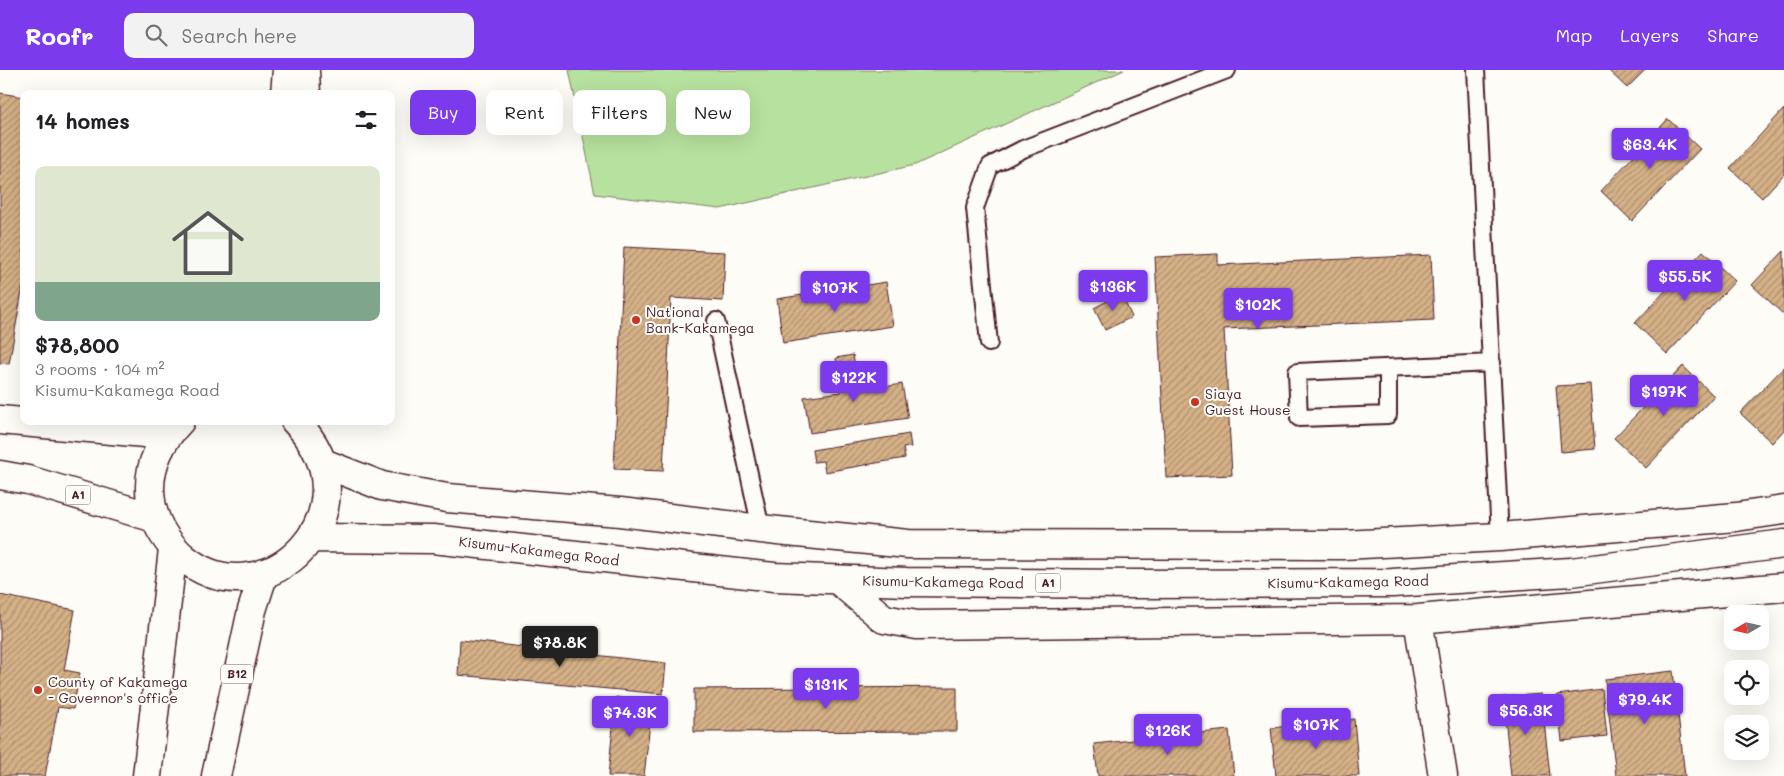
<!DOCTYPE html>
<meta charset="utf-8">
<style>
:root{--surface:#fff;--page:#f2f2f2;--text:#202124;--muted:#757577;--line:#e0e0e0;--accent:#7c3aed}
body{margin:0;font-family:Mali,sans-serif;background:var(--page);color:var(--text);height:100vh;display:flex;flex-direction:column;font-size:19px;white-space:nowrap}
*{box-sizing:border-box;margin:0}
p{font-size:16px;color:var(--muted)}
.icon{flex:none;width:28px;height:28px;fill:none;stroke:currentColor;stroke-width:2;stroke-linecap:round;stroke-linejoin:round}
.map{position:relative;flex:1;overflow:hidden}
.side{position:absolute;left:20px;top:20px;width:375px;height:335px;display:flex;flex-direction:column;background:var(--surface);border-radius:10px;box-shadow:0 5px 20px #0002}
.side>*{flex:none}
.banner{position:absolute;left:410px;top:20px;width:475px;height:45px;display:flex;gap:10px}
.needle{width:32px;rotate:261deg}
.tools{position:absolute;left:1724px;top:535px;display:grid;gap:10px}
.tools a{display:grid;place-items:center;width:45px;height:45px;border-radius:10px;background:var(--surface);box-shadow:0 5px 20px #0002;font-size:25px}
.price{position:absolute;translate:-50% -42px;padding:0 11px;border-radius:5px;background:var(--accent);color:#fff;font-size:16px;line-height:32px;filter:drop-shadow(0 1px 2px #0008)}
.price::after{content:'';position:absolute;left:50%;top:30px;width:15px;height:11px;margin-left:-8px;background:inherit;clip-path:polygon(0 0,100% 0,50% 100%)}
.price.on{background:#222;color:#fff}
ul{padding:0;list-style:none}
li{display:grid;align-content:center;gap:10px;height:265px;padding:0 15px}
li+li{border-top:1px solid var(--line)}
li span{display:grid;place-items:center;height:155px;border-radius:10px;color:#555}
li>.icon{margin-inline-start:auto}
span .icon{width:90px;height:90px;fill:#fffc;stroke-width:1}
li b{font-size:21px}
h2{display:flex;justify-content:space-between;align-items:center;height:60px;padding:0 15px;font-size:21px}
.tag{padding:0 18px;border-radius:10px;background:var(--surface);box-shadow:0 5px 20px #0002;font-size:18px;line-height:45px}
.tag.on{background:var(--accent);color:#fff}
header{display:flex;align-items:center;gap:30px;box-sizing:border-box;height:70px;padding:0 25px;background:var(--accent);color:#fff}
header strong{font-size:24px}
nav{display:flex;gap:28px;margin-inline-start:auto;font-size:18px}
.search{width:350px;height:45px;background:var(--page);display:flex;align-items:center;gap:12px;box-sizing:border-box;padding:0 18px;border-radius:10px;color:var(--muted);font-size:19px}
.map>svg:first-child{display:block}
.grass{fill:#b7e19e;stroke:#808064}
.building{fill:url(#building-hatch);stroke:#4a1f2b}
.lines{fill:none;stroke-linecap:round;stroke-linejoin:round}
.service-casing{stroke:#4a1f2b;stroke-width:20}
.minor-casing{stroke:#4a1f2b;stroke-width:31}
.trunk-casing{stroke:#4a1f2b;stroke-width:31}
.service{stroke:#fdfcf7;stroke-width:16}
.minor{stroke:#fdfcf7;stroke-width:28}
.trunk{stroke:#fdfcf7;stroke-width:28}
.poi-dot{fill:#c8321e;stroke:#fdfcf7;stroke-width:2}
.labels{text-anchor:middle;stroke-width:4;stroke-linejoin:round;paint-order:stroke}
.shield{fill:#fdfcf7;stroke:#806168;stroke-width:1}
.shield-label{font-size:12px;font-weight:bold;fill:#4a1f2b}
.poi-label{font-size:14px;fill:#4a1f2b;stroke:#fdfcf7;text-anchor:start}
.street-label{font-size:14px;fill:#4a1f2b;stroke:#fdfcf7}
</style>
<header>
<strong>Roofr</strong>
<div class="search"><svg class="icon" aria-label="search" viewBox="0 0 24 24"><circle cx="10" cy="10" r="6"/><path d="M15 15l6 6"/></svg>Search here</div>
<nav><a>Map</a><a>Layers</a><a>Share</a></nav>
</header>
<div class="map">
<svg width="1784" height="706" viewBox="0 0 1784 706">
<defs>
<pattern id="building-hatch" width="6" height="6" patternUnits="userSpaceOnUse" patternTransform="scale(1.25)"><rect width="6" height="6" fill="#d5b187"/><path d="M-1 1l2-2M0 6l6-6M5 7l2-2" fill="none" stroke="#af8f6f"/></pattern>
</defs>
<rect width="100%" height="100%" fill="#fdfcf7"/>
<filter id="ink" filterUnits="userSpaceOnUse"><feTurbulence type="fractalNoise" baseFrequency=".02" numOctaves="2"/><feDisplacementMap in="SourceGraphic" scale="10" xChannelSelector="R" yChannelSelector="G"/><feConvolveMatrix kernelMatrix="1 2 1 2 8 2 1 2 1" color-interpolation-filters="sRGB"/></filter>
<g filter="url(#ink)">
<path class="grass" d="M569,0H1124L915,95L720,139L595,124Z"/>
<path class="building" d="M1608,0H1645L1627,18Z
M0,23L24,27V210L9,294L0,293Z
M1784,39V104L1762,128L1730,98Z
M1668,49L1700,79L1632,151L1601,121Z
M624,177L725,182L723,231L671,228L663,401L614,399Z
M1703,181L1735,211L1667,284L1635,253Z
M1784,181V245L1752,215Z
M1218,184V195L1431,185L1434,250L1224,259L1232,405L1166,408L1155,187Z
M886,212L893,256L783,273L777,229Z
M1121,224L1132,247L1105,260L1094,238Z
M853,285L859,321L902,314L908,348L810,363L804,327L841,322L836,288Z
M1683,296L1714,326L1646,398L1614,368Z
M1784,297V360L1772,373L1740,343Z
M1590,314L1595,379L1561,382L1556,316Z
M909,364L911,377L903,378L905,388L825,402L823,391L814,392L812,380Z
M0,525L75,540L64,600L80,603L73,639L58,637L45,706H0Z
M460,570L666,593L663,624L458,605Z
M1673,601L1685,706H1616L1605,609Z
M957,617V661L694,662V619Z
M1602,619L1607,666L1562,671L1557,625Z
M1541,624L1550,706H1511L1503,627Z
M616,627L652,635L644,706H608Z
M1354,649L1359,706H1276L1271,658Z
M1229,660L1234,706H1098L1094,674Z"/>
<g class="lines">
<g class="service-casing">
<path id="service" d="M1476,0L1500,467
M716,251L761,459
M989,273L975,138L990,96L1023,79L1227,0
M1388,298V345L1299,348L1297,302L1492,293"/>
</g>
<g class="minor-casing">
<path id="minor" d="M305,0L306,24
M285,24L287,0
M838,510L884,549L917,555L1418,549L1784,517
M1418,549L1443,706"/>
</g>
<g class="trunk-casing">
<path id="trunk" d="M0,350L167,365
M180,351C157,375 145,404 152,437C157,458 168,474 184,488C266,555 382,439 295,351
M323,393L382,416L447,428L620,442L778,461L908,474L1343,475L1500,467L1736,447L1784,440
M0,405L28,410L155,448
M311,468L433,469L774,507L907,512L1136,514L1392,513L1571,502L1784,474
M147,706L173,479
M216,706L252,540L264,503"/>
</g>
<use href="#service" class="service"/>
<use href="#minor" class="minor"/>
<use href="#trunk" class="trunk"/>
</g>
</g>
<g class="poi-dot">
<circle cx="636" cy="250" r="5"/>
<circle cx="1195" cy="332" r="5"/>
<circle cx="38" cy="620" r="5"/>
</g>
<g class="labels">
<g class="shield">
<rect x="65.5" y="415.5" width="25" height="19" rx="4"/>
<rect x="1035.5" y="503.5" width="25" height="19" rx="4"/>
<rect x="221" y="594.5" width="32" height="19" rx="4"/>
</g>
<g class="shield-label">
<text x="78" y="429">A1</text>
<text x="1048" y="517">A1</text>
<text x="237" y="608">B12</text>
</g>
<g class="poi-label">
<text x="646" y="247">National<tspan x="646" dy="16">Bank-Kakamega</tspan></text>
<text x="1205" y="329">Siaya<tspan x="1205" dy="16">Guest House</tspan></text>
<text x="48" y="617">County of Kakamega<tspan x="48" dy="16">- Governor's office</tspan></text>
</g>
<g class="street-label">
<text transform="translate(539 481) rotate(7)" y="5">Kisumu-Kakamega Road</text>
<text transform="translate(943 512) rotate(1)" y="5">Kisumu-Kakamega Road</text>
<text transform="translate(1348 512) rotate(-1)" y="5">Kisumu-Kakamega Road</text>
</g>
</g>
</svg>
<div class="tools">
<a><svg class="needle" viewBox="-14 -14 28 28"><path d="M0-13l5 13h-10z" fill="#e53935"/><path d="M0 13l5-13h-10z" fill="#757577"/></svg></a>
<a><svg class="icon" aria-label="locate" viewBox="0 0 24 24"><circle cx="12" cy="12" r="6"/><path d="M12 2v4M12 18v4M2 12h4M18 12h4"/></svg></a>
<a><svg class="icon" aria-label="layers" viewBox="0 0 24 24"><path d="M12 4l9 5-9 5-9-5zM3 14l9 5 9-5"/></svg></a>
</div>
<b class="price" style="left:1650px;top:100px">$63.4K</b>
<b class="price" style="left:1685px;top:232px">$55.5K</b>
<b class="price" style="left:1113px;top:242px">$136K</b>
<b class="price" style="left:835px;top:243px">$107K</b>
<b class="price" style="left:1258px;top:260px">$102K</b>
<b class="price" style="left:854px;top:333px">$122K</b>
<b class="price" style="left:1664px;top:347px">$197K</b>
<b class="price on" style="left:560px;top:598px">$78.8K</b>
<b class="price" style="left:826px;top:640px">$131K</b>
<b class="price" style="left:1645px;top:655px">$79.4K</b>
<b class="price" style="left:1526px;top:666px">$56.3K</b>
<b class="price" style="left:630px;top:668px">$74.3K</b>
<b class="price" style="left:1316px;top:680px">$107K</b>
<b class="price" style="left:1168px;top:686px">$126K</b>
<div class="banner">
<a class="tag on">Buy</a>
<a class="tag">Rent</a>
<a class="tag">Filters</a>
<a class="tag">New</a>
</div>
<section class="side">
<h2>14 homes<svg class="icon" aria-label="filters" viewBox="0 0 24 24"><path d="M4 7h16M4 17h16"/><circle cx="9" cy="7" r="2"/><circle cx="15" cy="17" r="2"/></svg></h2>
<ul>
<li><span style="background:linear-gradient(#dfe7d0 75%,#7fa58c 0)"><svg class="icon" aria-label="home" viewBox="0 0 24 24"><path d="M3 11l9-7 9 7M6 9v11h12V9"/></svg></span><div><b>$78,800</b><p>3 rooms · 104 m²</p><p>Kisumu-Kakamega Road</p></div></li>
</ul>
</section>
</div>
